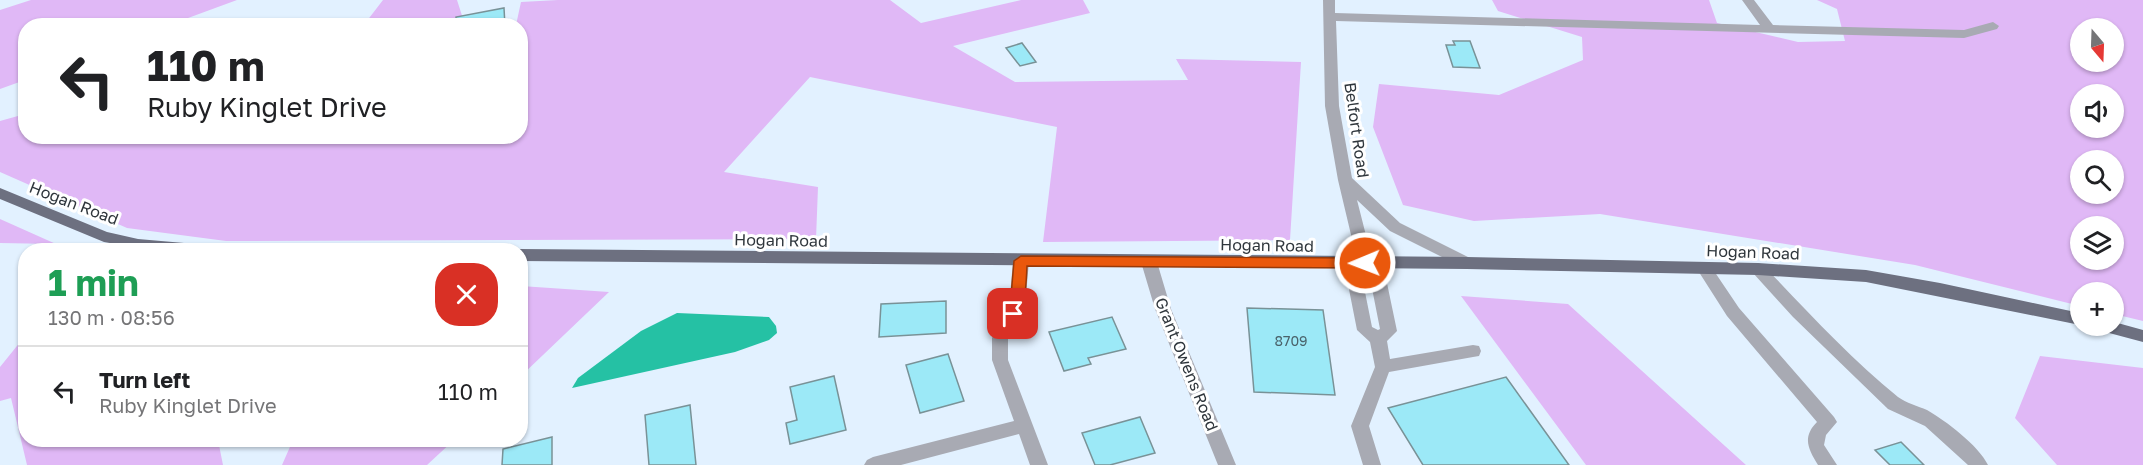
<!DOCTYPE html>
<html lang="en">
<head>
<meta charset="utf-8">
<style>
  body { margin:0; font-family:"Golos Text",sans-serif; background:#f2f2f2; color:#202124; height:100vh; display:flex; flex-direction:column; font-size:22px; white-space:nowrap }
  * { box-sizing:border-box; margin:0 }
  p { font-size:20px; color:#757577 }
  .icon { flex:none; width:33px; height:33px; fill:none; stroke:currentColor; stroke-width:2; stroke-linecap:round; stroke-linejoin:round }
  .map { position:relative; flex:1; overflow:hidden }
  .sheet { position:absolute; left:18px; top:243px; width:510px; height:204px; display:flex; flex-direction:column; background:#fff; border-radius:24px; box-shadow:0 2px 4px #0004 }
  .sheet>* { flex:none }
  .top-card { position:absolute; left:18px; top:18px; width:510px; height:126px; border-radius:24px; box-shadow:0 2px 4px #0004; background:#fff; color:#202124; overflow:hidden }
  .needle { width:39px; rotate:161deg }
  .buttons { position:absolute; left:2070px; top:18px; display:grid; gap:12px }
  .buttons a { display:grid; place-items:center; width:54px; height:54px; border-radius:50%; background:#fff; box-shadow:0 2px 4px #0004; font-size:30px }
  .pin { position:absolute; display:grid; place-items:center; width:51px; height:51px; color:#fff; margin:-26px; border-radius:12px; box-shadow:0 3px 9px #0006 }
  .me { position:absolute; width:66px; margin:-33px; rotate:269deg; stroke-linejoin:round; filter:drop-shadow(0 0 4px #0008) }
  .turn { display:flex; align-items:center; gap:21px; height:126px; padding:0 30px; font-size:27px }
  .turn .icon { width:78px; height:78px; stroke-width:2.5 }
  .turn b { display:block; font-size:42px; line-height:51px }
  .round { display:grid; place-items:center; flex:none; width:63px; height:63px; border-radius:24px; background:#f2f2f2 }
  .headline { display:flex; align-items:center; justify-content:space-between; height:102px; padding:0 30px }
  h1 { font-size:36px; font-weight:700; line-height:45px; color:#1e9e55 }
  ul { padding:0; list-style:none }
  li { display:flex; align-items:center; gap:18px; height:90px; padding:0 30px; border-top:2px solid #e0e0e0 }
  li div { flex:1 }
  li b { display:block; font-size:22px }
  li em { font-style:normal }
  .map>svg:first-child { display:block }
</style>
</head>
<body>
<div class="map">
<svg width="2143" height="465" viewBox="0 0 2143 465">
  <rect width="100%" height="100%" fill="#e2f1ff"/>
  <path fill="#e0b8f6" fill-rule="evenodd" d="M31 0H237L169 25 26 26 25 80 0 89V10Z
    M383 0H457L465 25 363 26Z
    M558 0H890L921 23 1021 0H1083L1090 13 953 46 1015 82 1188 80 1176 59 1301 62 1290 240 1043 242 1057 127 810 77 724 172 818 187 816 239 226 241 127 228 0 172V121L25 114 26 136H520V26L516 25 521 2Z
    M1492 0H1709L1717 23 1798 42 1845 41 1837 9 1817 0H2143V321L2114 314V292H2080V306L1915 265 1600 214 1474 221 1403 205 1373 127 1379 84 1499 95 1583 60 1582 37 1498 11ZM2080 28H2114V62H2080ZM2080 94H2114V128H2080ZM2080 160H2114V194H2080ZM2080 226H2114V260H2080Z
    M0 219 56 244 0 243Z
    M521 286 609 292 521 376 520 286Z
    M1461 296 1568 304 1746 465H1586Z
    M25 336 26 440H218L223 465H27L11 398 0 401V367Z
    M2040 356 2143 368V465H2057L2015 418Z
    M293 440H454L427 465H282Z"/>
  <path fill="#25c1a4" d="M677 313 769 317 776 326 777 333 769 340 735 352 572 388 578 378 641 331Z"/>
  <path fill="#9ce9f7" stroke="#799297" stroke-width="1.5" d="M504 8 505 26H457L456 17Z
    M1453 41H1470L1480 68 1453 67 1446 45H1455Z
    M1022 43 1036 62 1020 66 1006 48Z
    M946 301V333L879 337 881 304Z
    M1247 308 1323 310 1335 395 1254 392Z
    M1112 317 1126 349 1088 358 1091 364 1064 371 1049 332Z
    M948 354 964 401 920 413 906 365Z
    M834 376 846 430 790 444 786 423 797 420 790 387Z
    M1506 377 1569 465H1423L1388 408Z
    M690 405 696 465H649L645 415Z
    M1140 417 1155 453 1110 465H1095L1082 433Z
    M552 437V465H502L503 449Z
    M1901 442 1924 465H1890L1875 450Z"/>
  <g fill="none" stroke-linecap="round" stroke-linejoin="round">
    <path fill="#a8aab3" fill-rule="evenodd" d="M1323 0H1335V13L1760 25 1742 0H1754L1773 25 1964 30 1993 22 1999 26 1997 29 1964 38 1336 21 1339 106 1352 178 1400 223 1472 259 1475 263 1472 267H1462L1390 231 1357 200 1372 259 1380 260 1383 264 1397 331 1387 341 1390 359 1473 345 1479 346 1481 351 1479 356 1473 357 1389 372 1369 426 1381 465H1363L1351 426 1375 367 1370 342 1357 330 1344 264 1347 260H1357L1338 180 1325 106ZM1360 267 1368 268 1380 329 1378 330 1372 327Z
      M1021 255 1026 257 1029 261 1026 296 1021 314 1008 338V360L1048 465H1030L1019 434 901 465H864L867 460 873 457 1014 421 992 360V338L1005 314 1010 296 1013 261 1016 257Z
      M1149 256 1154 258 1157 262 1171 309 1236 465H1218L1155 309 1141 262 1144 258Z
      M1705 263 1710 265 1739 308 1834 417 1837 422 1826 435 1824 445 1837 465H1818C1808 449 1802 437 1817 422L1727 316 1697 269 1700 265Z
      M1758 263 1763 265C1806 310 1850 358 1898 397 1906 403 1918 406 1927 410 1946 421 1978 445 1988 465H1968L1925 426 1888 409 1793 317 1753 273 1750 269 1753 265Z"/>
    <path fill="#6d7080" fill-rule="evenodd" d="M0 188 107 232 138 239 207 245 212 246 215 250H150L104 242 0 199Z
      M520 249 1467 257 1758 263 1866 270 1940 283 2080 313V325L1866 282 1758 275 1467 269 520 261V250H517Z
      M2114 322 2143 330V342L2098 330 2096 326H2114Z"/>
  </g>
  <path fill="#ea580c" stroke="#983908" stroke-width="1.5" d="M1021 256 1365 258 1372 263 1365 268 1027 266C1026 284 1026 302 1018 318H1007L1005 314 1011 296 1014 261Z"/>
  <g text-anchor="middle" stroke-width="6" stroke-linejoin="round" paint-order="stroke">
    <g font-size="14" fill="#4a636b">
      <text x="1291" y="346">8709</text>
    </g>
    <g font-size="16" fill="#2f363c" stroke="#fff">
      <text transform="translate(1357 130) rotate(82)" y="6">Belfort Road</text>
      <text transform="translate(74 203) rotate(21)" y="6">Hogan Road</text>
      <text transform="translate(781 240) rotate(1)" y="6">Hogan Road</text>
      <text transform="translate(1267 245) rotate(1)" y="6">Hogan Road</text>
      <text transform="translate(1753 252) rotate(2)" y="6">Hogan Road</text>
      <text transform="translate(1187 364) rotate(68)" y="6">Grant Owens Road</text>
    </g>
  </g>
</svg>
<div class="buttons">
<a><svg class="needle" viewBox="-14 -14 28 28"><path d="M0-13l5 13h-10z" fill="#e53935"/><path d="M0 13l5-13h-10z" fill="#757577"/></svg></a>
<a><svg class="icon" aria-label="sound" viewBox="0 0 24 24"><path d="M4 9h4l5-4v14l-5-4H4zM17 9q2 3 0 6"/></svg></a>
<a><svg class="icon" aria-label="search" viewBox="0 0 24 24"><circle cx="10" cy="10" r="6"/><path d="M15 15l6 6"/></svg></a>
<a><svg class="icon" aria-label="layers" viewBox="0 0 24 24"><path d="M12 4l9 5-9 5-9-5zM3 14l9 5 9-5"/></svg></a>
<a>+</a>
</div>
<div class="pin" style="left:1013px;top:314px;background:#d93025"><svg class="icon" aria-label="arrive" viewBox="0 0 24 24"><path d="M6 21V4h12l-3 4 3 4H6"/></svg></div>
<svg class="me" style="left:1365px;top:263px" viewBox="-20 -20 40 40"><circle r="17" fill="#ea580c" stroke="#fff" stroke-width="3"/><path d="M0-11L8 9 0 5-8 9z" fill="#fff"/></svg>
<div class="top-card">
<div class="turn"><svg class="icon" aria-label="left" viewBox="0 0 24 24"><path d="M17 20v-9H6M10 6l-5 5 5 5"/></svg><div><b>110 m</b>Ruby Kinglet Drive</div></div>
</div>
<section class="sheet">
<div class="headline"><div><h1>1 min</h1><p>130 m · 08:56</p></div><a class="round" style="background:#d93025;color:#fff"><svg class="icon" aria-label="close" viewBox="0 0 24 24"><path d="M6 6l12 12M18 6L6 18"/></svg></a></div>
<ul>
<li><svg class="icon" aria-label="left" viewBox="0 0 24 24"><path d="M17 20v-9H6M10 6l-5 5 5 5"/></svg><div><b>Turn left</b><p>Ruby Kinglet Drive</p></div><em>110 m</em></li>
</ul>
</section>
</div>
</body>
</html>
